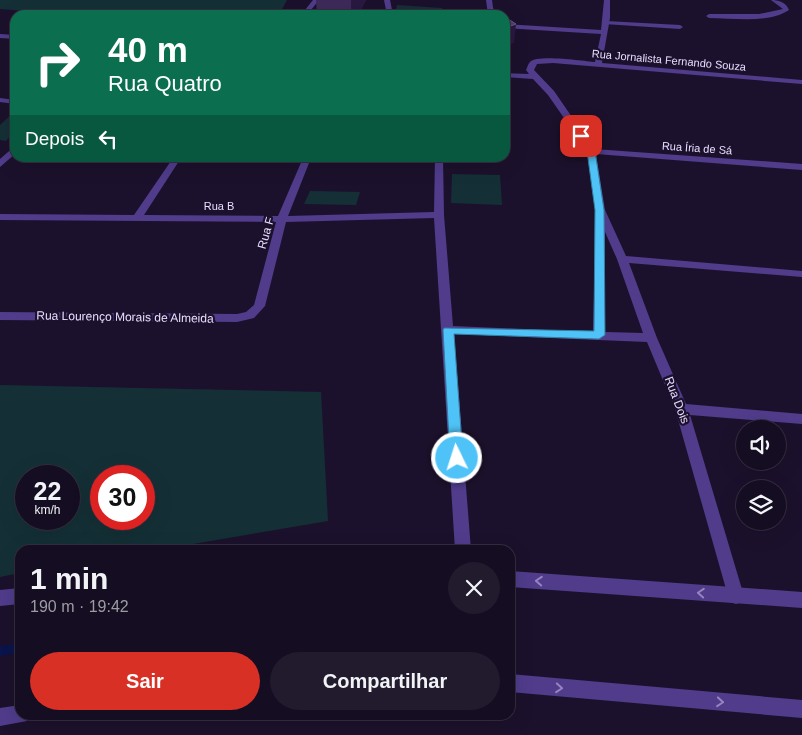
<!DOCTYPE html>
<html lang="pt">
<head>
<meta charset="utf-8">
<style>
  body { margin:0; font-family:Helvetica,sans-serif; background:#221b2e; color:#f1f3f6; height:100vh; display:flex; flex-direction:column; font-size:19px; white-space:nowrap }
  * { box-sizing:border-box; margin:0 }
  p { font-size:16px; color:#9d9ca5 }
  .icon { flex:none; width:28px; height:28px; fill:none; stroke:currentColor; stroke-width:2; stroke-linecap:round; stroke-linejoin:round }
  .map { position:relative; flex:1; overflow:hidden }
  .drawer { position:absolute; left:15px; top:545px; width:500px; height:175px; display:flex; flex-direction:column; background:#150d21; border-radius:15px; box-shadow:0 5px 20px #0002,0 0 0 1px #342d3f }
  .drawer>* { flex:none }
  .guide { position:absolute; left:10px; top:10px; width:500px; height:152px; border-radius:15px; box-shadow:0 5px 20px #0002,0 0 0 1px #342d3f; background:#0b6e4f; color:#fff; overflow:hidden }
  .controls { position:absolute; left:736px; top:420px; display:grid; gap:10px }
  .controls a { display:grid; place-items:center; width:50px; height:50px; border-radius:50%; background:#150d21; box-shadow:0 5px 20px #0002,0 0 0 1px #342d3f; font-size:25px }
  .speed { position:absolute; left:15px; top:465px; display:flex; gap:10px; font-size:25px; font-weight:700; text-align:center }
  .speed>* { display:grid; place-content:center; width:65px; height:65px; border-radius:50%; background:#150d21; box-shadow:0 5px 20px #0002,0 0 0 1px #342d3f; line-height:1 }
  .speed small { font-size:12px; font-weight:400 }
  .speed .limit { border:8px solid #d22; background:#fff; color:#111 }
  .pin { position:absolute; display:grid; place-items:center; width:42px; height:42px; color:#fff; margin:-21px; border-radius:10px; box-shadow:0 2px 8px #0006 }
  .me { position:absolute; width:55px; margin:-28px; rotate:356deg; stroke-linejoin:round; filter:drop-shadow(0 0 4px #0008) }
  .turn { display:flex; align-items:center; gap:18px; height:105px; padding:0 15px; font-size:22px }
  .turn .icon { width:65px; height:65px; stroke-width:2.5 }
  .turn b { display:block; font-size:35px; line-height:42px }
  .then { display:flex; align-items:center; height:48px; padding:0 15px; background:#0003; gap:10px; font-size:19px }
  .round { display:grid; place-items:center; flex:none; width:52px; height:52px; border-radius:26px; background:#221b2e }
  .head { display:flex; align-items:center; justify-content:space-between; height:85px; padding:0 15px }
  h1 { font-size:30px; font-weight:600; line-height:38px }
  .action { display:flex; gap:10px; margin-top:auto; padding:10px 15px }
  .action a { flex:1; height:58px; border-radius:30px; background:#d93025; color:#fff; font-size:20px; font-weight:600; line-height:58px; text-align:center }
  .action a+a { background:#221b2e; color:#f1f3f6 }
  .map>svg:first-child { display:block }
</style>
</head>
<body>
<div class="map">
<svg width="802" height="735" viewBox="0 0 802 735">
  <rect width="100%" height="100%" fill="#1c112c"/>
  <path fill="#143036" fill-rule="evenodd" d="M0 0H287L279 15H77L0 9Z
    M397 5 442 8 445 15H395Z
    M15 111V131L6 141 0 140V125Z
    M452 174 500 175 502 205 451 203Z
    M310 191 360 192 356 205 304 204Z
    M0 385 321 392 328 521 158 550H20V573L0 577ZM69 476V519H26V476ZM144 476V519H101V476Z"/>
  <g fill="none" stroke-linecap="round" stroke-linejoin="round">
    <path fill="#0b144b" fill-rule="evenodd" d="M20 643V653L0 656V646Z"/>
    <path fill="#503c8b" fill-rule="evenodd" d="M313 0H319L307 15H301Z
      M606 21 680 25 683 27 680 29 604 24V22Z"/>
    <path fill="#503c8b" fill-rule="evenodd" d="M384 0H390L393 15H387Z
      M486 0H492L494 15H488Z
      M604 0H610V18L602 63 802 80V84L553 63 537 64 534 70 554 91 594 149 802 164V170L596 154 605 210 626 256 802 271V277L629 263 657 338 686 404 802 414V424L690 415 744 596 742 602 736 604 730 602 728 596 675 409 647 342 454 334 471 550H455L434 218 286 222 265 306 254 318 237 322 0 320V312L237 314 246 312 254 305 276 222 0 220V214L134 215 173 158H181L144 215 278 216 303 158H311L288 216 434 212 435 158H443L444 215 453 326 593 332 596 213 587 151 548 95 533 79 505 77V73L529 74 526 70C527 68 528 64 530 62 537 54 583 61 595 62L601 34 505 28V24L601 30ZM605 232 617 259 643 333 605 332Z
      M771 0C778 0 786 2 789 10 768 24 733 18 709 18L706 16 709 14H759L783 9Z
      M0 34 15 35V39L0 38Z
      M0 98 15 100V104L0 102Z
      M15 146V154L0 167V159Z"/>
    <path fill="#503c8b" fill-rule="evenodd" d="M510 571 802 592V608L510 587Z
      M20 588V604L0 606V590Z
      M510 674 802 700V718L510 692Z
      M20 705V715H29L27 721 0 726V708Z"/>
  </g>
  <path fill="#3e2a59" d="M316 0H366L358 15H317Z"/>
  <path fill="#291840" d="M351 0H366L358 15H351Z
    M516 24 514 43 505 46V28Z"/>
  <path fill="#503d6b" stroke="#685682" d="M493 9 501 15H471Z
    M505 17 516 24 505 28Z"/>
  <defs><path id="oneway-chevron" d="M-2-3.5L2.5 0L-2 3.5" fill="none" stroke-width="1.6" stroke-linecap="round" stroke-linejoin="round" transform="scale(1.25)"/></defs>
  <g stroke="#9484bf">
    <use href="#oneway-chevron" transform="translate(539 581) rotate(-176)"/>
    <use href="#oneway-chevron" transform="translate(701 593) rotate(-176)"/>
    <use href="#oneway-chevron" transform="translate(559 688) rotate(5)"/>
    <use href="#oneway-chevron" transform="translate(720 702) rotate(5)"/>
  </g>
  <path fill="#4fc3f7" stroke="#337fa1" d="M579 134H584L595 151 604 210 605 335 599 339 454 334 463 458 461 462 457 464 452 462 450 458 443 330 444 328 594 331 595 210 587 151 578 136Z"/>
  <g text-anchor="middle" stroke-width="4.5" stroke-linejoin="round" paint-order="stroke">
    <g font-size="11" fill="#e8dcff" stroke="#1c112c">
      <text transform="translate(669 60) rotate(5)" y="4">Rua Jornalista Fernando Souza</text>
      <text transform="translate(697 148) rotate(4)" y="4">Rua Íria de Sá</text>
      <text x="219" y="210">Rua B</text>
    </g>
    <g font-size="12" fill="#e8dcff" stroke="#1c112c">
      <text transform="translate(266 233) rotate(-74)" y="4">Rua F</text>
      <text transform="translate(125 317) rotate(1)" y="4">Rua Lourenço Morais de Almeida</text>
      <text transform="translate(677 400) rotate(69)" y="4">Rua Dois</text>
    </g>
  </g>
</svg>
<div class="controls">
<a><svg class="icon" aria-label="sound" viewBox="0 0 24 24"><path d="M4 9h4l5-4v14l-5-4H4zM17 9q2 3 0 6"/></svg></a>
<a><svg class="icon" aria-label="layers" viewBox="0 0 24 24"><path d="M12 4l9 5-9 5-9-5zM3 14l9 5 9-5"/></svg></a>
</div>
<div class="speed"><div>22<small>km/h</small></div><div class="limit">30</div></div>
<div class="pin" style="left:581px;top:136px;background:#d93025"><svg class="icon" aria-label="arrive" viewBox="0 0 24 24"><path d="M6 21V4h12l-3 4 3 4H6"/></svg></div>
<svg class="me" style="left:457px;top:458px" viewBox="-20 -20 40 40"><circle r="17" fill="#4fc3f7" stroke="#fff" stroke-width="3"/><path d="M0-11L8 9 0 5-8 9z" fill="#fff"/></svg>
<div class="guide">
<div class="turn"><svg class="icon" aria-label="right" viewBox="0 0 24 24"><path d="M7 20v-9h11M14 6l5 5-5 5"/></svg><div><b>40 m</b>Rua Quatro</div></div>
<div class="then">Depois<svg class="icon" aria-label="left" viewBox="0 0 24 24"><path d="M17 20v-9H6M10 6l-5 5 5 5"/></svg></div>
</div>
<section class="drawer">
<div class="head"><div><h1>1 min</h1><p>190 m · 19:42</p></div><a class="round"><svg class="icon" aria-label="close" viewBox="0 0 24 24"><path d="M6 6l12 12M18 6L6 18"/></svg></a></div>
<div class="action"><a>Sair</a><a>Compartilhar</a></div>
</section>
</div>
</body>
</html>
